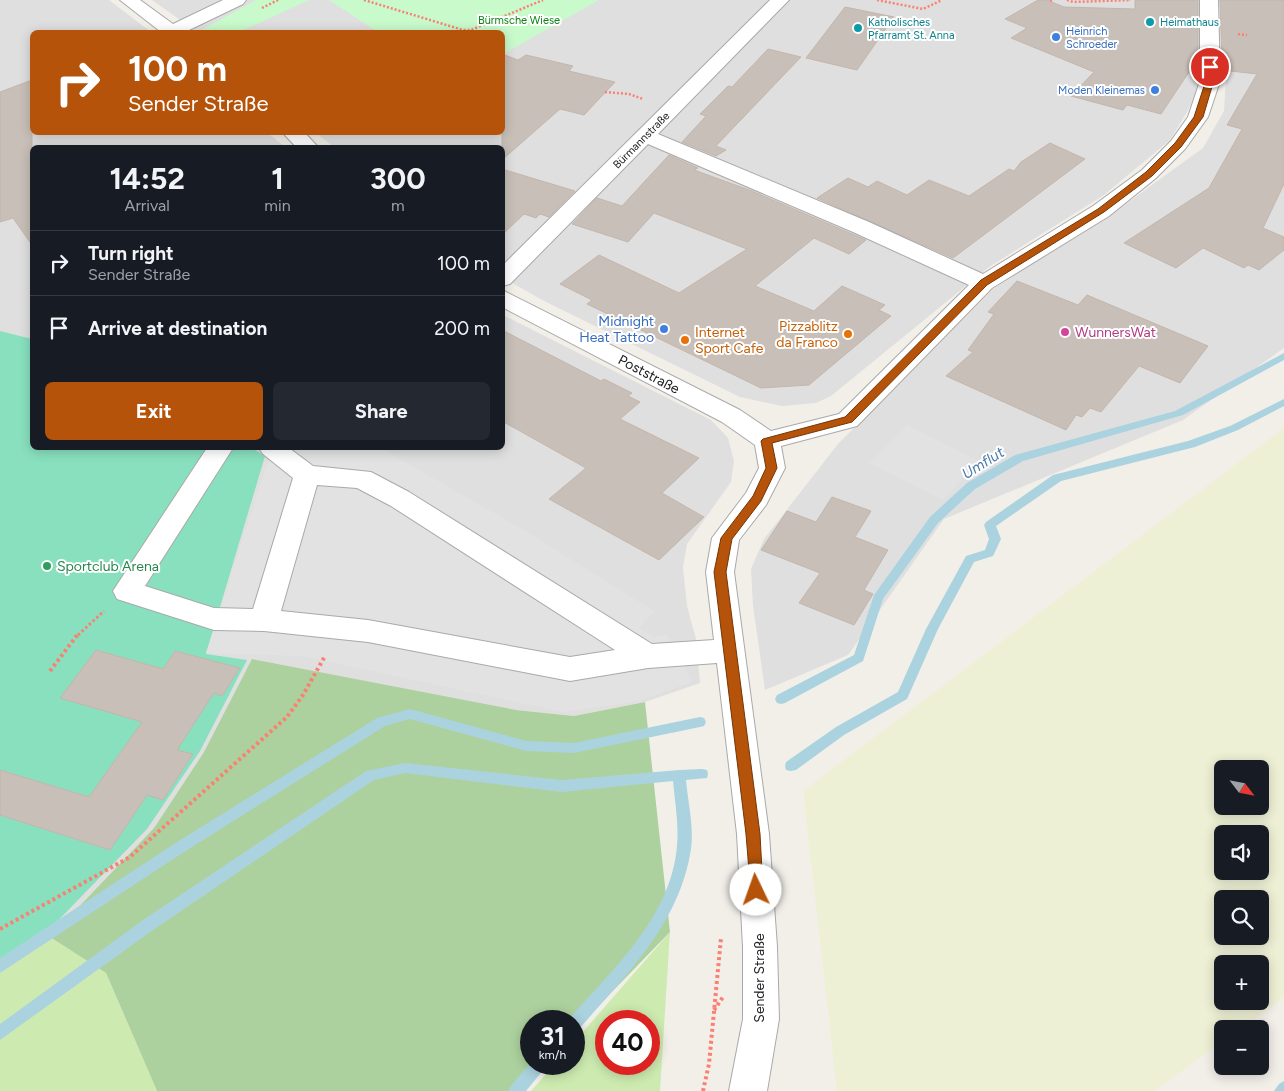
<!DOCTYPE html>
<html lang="en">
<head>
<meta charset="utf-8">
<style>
  body { margin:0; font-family:Figtree,sans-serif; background:#242831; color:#f1f3f6; height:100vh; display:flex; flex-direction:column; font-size:19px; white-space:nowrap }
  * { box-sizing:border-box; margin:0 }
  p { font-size:16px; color:#9ea1a6 }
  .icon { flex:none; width:28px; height:28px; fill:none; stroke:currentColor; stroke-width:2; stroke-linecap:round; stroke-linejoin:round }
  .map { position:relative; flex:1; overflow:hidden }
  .details { position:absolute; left:30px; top:145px; width:475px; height:305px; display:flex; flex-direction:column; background:#171b24; border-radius:8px; box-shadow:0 2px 12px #0003 }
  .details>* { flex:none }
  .top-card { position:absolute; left:30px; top:30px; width:475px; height:105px; border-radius:8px; box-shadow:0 2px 12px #0003; background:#b45309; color:#fff; overflow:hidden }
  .needle { width:32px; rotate:122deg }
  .controls { position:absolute; left:1214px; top:760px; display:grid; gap:10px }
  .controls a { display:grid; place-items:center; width:55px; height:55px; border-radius:8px; background:#171b24; box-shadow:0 2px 12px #0003; font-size:25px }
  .speed { position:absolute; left:520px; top:1010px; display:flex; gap:10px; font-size:25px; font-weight:700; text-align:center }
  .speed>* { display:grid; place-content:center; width:65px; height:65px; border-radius:50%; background:#171b24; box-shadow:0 2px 12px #0003; line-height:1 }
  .speed small { font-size:12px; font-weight:400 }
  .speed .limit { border:8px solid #d22; background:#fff; color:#111 }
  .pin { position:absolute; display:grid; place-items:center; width:42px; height:42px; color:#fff; margin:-21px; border:2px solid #fff; border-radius:50%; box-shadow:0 1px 5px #0007 }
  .me { position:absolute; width:55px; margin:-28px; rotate:357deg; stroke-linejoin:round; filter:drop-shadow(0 0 4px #0008) }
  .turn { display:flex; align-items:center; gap:18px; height:105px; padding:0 15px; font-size:22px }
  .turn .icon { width:65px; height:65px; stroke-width:2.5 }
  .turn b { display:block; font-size:35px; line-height:42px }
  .eta { display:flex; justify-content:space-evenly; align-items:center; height:85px; text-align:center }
  .eta b { font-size:30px; font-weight:700; line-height:35px }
  .cta { display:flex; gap:10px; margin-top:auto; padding:10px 15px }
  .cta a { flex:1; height:58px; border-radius:8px; background:#b45309; color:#fff; font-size:20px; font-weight:700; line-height:58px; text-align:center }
  .cta a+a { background:#242831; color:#f1f3f6 }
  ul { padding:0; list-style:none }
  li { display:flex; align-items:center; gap:15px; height:65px; padding:0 15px; border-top:1px solid #363941 }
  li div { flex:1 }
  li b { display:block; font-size:19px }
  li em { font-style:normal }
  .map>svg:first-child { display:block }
</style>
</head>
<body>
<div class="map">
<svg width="1284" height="1091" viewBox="0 0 1284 1091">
  <rect width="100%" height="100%" fill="#f2efe9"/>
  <path fill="#e0dfdf" d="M0 0H109L151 32H32V132L268 133 285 147 32 148V448H502L503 315 711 420 728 438 734 461 731 482 687 544 683 567 687 606 696 639 700 683 645 702 574 716 516 710 204 752 154 828 50 937 0 969Z
    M152 0H1199L1201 84 1187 112 1170 140 1104 195 989 267 831 396 816 403 782 406 740 397 546 302 503 278 502 148 334 147 316 133 502 132V32H197Z
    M1219 0H1284V348L1183 420 944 519 848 655 765 690 753 606 751 569 764 539 838 444 993 289 1116 211 1203 148 1224 111 1226 78Z"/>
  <path fill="#eef0d5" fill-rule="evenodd" d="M1284 428V997L1241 1029H1222V1042L1155 1091H837L803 791ZM1222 769H1260V806H1222ZM1222 834H1260V871H1222ZM1222 899H1260V936H1222ZM1222 964H1260V1001H1222Z"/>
  <path fill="#cdebb0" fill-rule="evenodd" d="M670 932 660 1091H531L555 1064H574V1042ZM606 1021H649V1064H606Z
    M50 937 106 973 157 1091H0V969Z"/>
  <path fill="#add19e" d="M252 659 516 710 574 716 645 702 670 932 574 1031V1021H531V1064H542L516 1091H157L106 973 50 937 154 828 204 752Z"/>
  <path fill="#c8facc" d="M256 0H309L239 32 200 31Z
    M329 0H599L503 54 502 32H378Z"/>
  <path fill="#88e0be" d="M0 331 32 339V448H252L265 456 206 654 247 660 200 751 147 829 42 937 0 964Z"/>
  <path fill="#e2e2e2" d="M907 425 979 461 943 500 869 463Z
    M287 448H381L522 529 654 611 639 628 654 637 667 634 692 682 640 701 563 712 302 656 206 653 267 464Z"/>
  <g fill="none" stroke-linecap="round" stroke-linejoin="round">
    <path fill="#aad3df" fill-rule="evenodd" d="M1284 353V360L1183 415 1023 461 975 489 938 523 883 599 863 661 785 703 781 704 777 703 775 699 777 695 854 655 874 595 930 517 967 483 1015 455 1175 411Z
      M1284 399V406L1238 430 1195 447 1061 481 996 526 1001 539 993 556 974 562 938 629 907 699 844 735 796 770 791 771 786 770 785 766 786 762 836 727 898 692 926 629 966 556 985 550 989 539 984 525 986 522 1053 475 1188 441 1230 426Z
      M410 709 526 741 574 743 700 717 704 718 706 722 704 726 700 727 574 753 526 751 410 719 385 726 184 852 0 973V958L174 844 377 718Z
      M405 763 562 780 679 770 702 769 707 770 708 774 707 778 686 780C688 803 694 826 691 849 680 923 626 975 579 1029L574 1031V1021H568L569 1019C613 969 671 917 677 846 679 825 675 803 673 781L562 792 405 773 374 780 153 930 0 1040V1024L143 920 366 771Z
      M531 1062V1064H547L544 1069 526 1091H508L511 1086Z
      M1284 1081V1091H1274L1279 1084Z"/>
  </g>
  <path fill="#c7bfb8" stroke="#c4b6ab" d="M1038 0H1047L1064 7 1135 9V0H1198V67L1193 66 1161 114 1127 105 1123 110 1071 96 1094 72 1011 38 1027 28 1005 19Z
    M1220 0H1284V184L1263 228 1284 237V250L1259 270 1248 265 1244 268 1203 248 1176 268 1124 243 1209 188 1242 129 1227 125 1257 74 1222 70Z
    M845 7 894 17 857 70 806 58Z
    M768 49 801 57 716 146 726 150 716 156 682 142 706 116 700 114 728 86 732 87Z
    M502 54 518 60 526 55 573 66 569 71 615 82 584 115 560 109 502 160Z
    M32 80V245L13 218 0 222V92Z
    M1050 143 1085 159 953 258 817 198 848 178 868 187 877 181 907 195 929 180 969 196 1009 169 1014 171 1021 162Z
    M669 155 698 168 694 170 752 191 866 240 849 254 814 238 755 286 814 311 842 286 885 305 879 310 891 316 809 385 761 388 587 304 592 300 560 284 599 255 679 293 747 249 654 213 628 242 572 224 597 198 622 206Z
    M502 169 575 191 549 217 540 214 536 218 524 214 502 235Z
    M1017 281 1078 305 1087 295 1208 346 1180 383 1139 366 1101 412 1090 408 1082 417 1076 415 1066 430 946 376 973 352 968 350 994 314 988 312Z
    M502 330 601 381 604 379 632 393 628 396 640 402 620 419 699 458 662 493 704 517 659 560 549 499 586 468 502 421Z
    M832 497 871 511 855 537 888 550 864 590 873 594 854 625 799 603 820 573 761 550 787 511 816 522Z
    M96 650 163 669 175 651 240 668 222 696 214 693 177 750 193 754 163 800 147 795 110 850 0 815V770L89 797 142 722 60 698Z"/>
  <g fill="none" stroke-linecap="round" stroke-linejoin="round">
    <defs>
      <path id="minor" d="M120 0H140L173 24 223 0H246L243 4 185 32H161Z
        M770 0H789L658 134 869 222 983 274 1093 206 1142 170 1171 141 1188 117 1200 81V0H1218L1220 81 1208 117 1185 149 1156 178 1109 216 992 288 857 426 781 446 785 468 766 505 739 540 734 572 769 834 777 947 779 1019 767 1091H729L743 1019V947L737 834 717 663 648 668 570 681 368 642 264 631 214 630 117 599 113 591 207 448H233L145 586 214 608 253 609 293 478 263 454 259 448H289L313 466 371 472 409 492 652 644 714 640 706 572 712 538 746 493 759 468 755 445 722 422 502 307V290L740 410 771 431 839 414 969 285 853 232 648 144 510 284 502 286V266ZM317 485 357 488 391 506 615 650 570 657 368 620 281 611Z
        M282 132H304L319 148H297Z"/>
    </defs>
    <use href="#minor" stroke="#a9a9a9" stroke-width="2"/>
    <path stroke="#fa8072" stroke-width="2.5" stroke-dasharray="2 2" stroke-linecap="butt" d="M364 0 463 30H471L543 0
      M877 0 923 9 942 0
      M1067 0 1073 2 1131 0
      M1050 1 1052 0
      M262 8 278 0
      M1238 34 1247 35
      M605 92 629 94 643 99"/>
    <path stroke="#fa8072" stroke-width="3" stroke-dasharray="2.5 2.5" stroke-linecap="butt" d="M78 635 104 611"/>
    <path stroke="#fa8072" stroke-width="4" stroke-dasharray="3 3" stroke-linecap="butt" d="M50 671 78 634
      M0 929 130 857 287 717 303 695 325 656
      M714 1010 723 997
      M703 1091 709 1064 721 938"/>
    <use href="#minor" fill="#fff" fill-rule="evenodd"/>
  </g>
  <path fill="#b45309" stroke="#753606" d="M1210 65 1214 67V80L1203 117 1181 147 1152 176 1104 212 987 285 852 422 772 443 777 468 761 501 732 539 726 572 760 834 763 890 761 895 756 896 751 895 746 834 714 572 721 538 753 496 766 468 761 441 763 439 845 417 981 280 1098 209 1146 172 1175 143 1194 117 1206 80V67Z"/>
  <g fill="#0f9aa8" stroke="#fff" stroke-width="2">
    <circle cx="1150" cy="22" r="5"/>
    <circle cx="858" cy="28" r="5"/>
  </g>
  <g fill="#3f7fe0" stroke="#fff" stroke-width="2">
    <circle cx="1056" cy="37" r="5"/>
    <circle cx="1155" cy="90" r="5"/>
    <circle cx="664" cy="329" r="5"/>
  </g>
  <circle fill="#d1479c" stroke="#fff" stroke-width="2" cx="1065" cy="332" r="5"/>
  <g fill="#e8710a" stroke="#fff" stroke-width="2">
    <circle cx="848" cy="334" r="5"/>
    <circle cx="685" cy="340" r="5"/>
  </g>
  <circle fill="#2e9e5b" stroke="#fff" stroke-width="2" cx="47" cy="566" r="5"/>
  <g text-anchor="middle" stroke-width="4" stroke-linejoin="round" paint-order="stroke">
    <g font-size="11" fill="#0c8416" stroke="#fff">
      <text x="519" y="24">Bürmsche Wiese</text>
    </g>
    <g font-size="11" fill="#0d838f" stroke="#fff" text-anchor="start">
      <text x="868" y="26">Katholisches<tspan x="868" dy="13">Pfarramt St. Anna</tspan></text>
      <text x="1160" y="26">Heimathaus</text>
    </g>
    <g font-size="11" fill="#366cbe" stroke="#fff" text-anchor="start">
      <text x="1066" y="35">Heinrich<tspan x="1066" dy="13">Schroeder</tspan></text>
      <text x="1145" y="94" text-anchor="end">Moden Kleinemas</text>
    </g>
    <g font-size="11" fill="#222" stroke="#fff">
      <text transform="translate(641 140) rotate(-45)" y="4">Bürmannstraße</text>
    </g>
    <g font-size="14" fill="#366cbe" stroke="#fff" text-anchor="end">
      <text x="654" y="326">Midnight<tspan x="654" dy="16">Heat Tattoo</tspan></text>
    </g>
    <g font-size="14" fill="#c56008" stroke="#fff" text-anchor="end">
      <text x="838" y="331">Pizzablitz<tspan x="838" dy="16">da Franco</tspan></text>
      <text x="695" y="337" text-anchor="start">Internet<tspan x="695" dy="16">Sport Cafe</tspan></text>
    </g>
    <g font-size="14" fill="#b23c85" stroke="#fff" text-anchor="start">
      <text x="1075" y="337">WunnersWat</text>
    </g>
    <g font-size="14" fill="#222" stroke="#fff">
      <text transform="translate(649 374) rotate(28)" y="5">Poststraße</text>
      <text transform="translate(759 978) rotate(-90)" y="5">Sender Straße</text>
    </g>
    <g font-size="14" fill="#27864d" stroke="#fff" text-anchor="start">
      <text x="57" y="571">Sportclub Arena</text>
    </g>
    <g font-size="15" font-style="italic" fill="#4a7aab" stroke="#fff">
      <text transform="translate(983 463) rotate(-32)" y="5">Umflut</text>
    </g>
  </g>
</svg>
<div class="controls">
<a><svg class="needle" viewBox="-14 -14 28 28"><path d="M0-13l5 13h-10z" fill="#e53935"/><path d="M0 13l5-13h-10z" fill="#9ea1a6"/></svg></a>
<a><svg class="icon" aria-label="sound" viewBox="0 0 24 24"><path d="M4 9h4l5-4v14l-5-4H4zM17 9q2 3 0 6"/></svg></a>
<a><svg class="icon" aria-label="search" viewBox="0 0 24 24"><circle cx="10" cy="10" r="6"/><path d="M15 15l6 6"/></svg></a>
<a>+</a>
<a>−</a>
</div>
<div class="speed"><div>31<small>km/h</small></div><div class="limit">40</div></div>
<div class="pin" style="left:1210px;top:67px;background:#d93025"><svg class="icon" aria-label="arrive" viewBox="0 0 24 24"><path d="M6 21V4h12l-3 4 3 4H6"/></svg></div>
<svg class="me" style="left:756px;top:890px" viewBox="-20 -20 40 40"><circle r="19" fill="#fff"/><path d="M0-13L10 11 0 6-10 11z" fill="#b45309"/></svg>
<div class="top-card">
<div class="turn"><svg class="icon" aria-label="right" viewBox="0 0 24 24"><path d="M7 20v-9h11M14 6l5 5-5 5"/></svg><div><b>100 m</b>Sender Straße</div></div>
</div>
<section class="details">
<div class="eta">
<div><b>14:52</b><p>Arrival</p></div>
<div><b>1</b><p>min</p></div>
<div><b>300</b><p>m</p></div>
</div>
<ul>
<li><svg class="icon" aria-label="right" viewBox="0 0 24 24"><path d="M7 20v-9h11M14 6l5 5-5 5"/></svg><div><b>Turn right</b><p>Sender Straße</p></div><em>100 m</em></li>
<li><svg class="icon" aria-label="arrive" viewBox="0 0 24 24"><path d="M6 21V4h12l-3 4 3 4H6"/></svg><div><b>Arrive at destination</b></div><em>200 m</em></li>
</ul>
<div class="cta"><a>Exit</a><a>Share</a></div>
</section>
</div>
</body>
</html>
